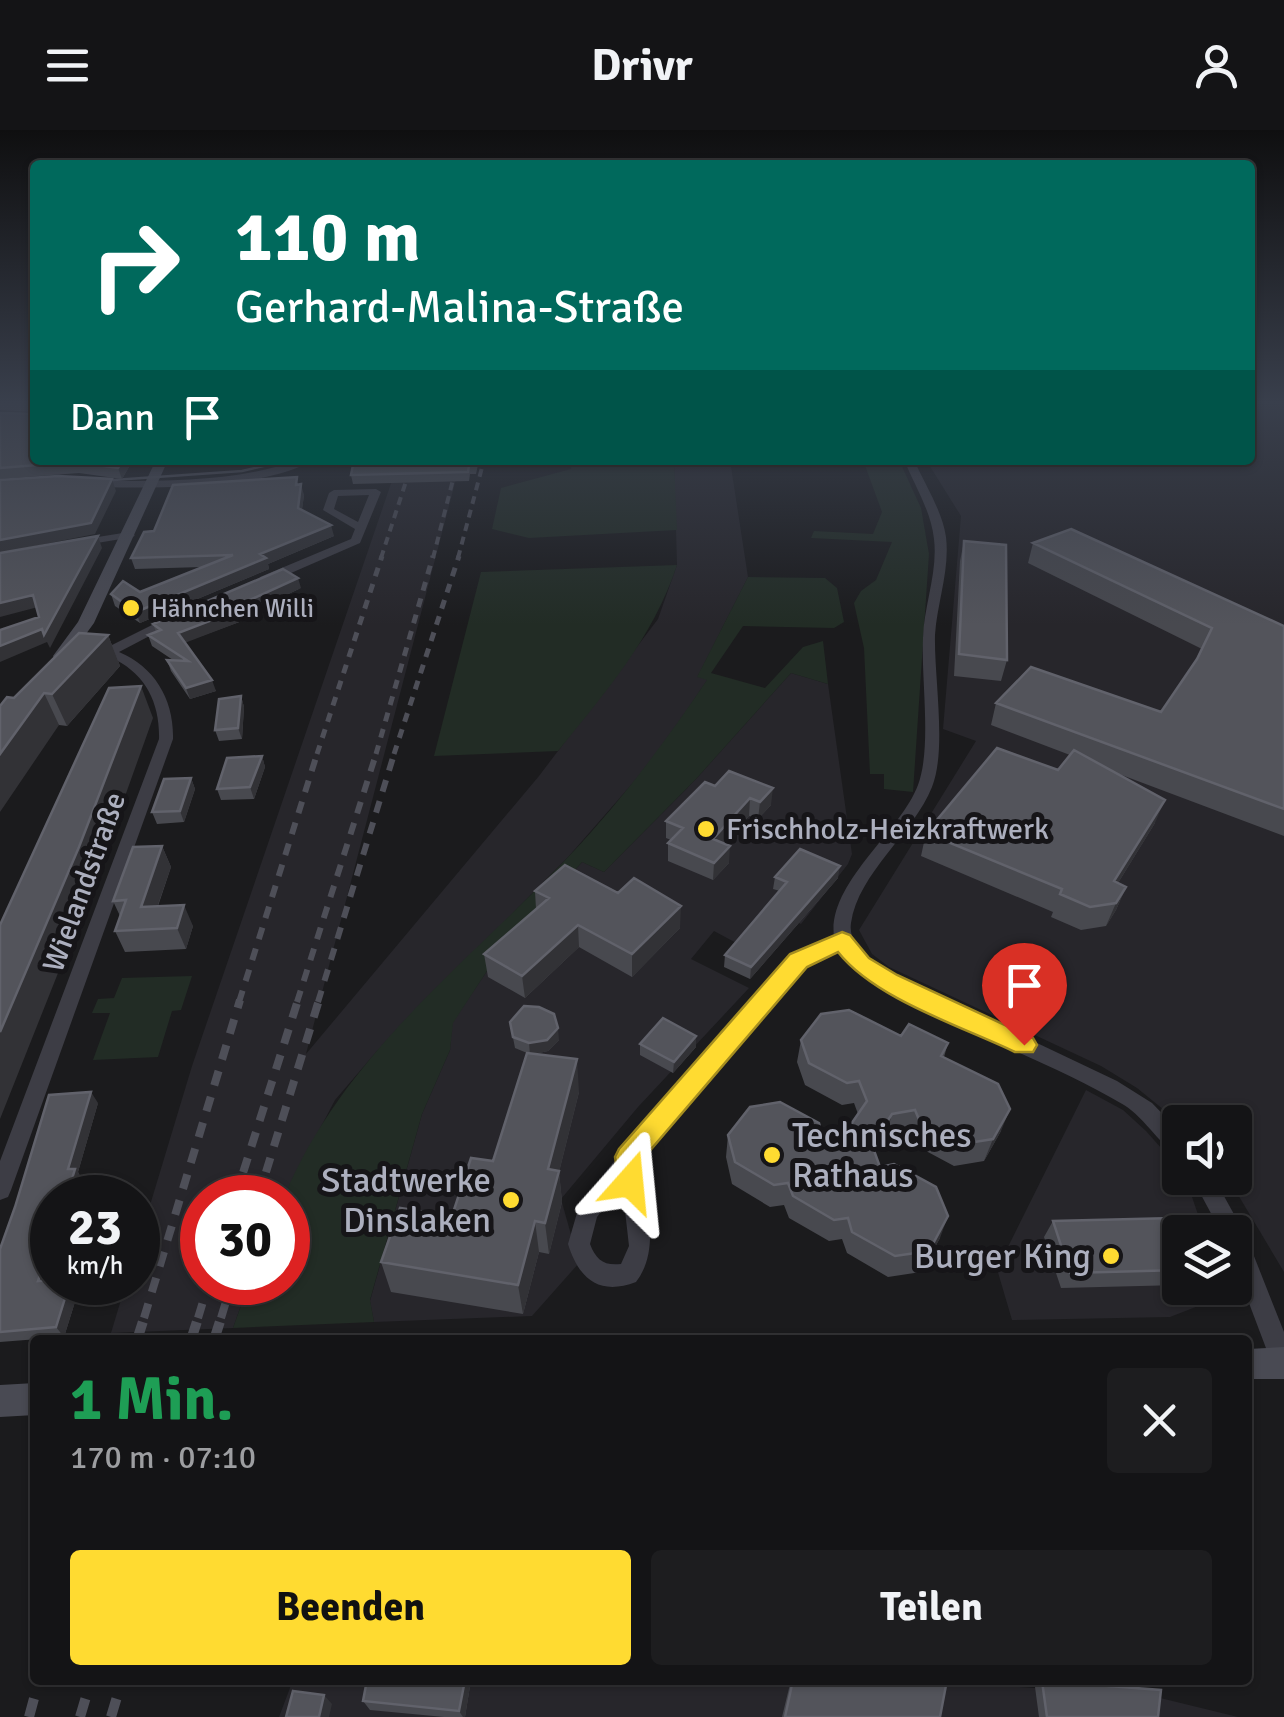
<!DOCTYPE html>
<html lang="de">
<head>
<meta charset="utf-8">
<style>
  body { margin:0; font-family:Signika,sans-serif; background:#1d1d1f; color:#f1f3f6; height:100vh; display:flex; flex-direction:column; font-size:38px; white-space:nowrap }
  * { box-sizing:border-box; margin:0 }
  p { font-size:32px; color:#9d9ea1 }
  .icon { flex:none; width:55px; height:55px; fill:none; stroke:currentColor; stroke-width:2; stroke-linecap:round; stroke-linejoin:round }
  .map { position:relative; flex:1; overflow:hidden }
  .sheet { position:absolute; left:30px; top:1205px; width:1222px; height:350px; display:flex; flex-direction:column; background:#141416; border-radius:10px; box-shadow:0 2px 8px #0004,0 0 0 2px #333335 }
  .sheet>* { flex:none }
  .banner { position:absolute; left:30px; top:30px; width:1225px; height:305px; border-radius:10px; box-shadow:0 2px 8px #0004,0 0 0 2px #333335; background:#00695c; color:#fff; overflow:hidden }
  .buttons { position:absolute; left:1162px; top:975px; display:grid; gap:20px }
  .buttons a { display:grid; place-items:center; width:90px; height:90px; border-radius:10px; background:#141416; box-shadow:0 2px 8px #0004,0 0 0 2px #333335; font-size:50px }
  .speed { position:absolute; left:30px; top:1045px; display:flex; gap:20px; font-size:50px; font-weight:700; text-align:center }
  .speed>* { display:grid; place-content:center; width:130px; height:130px; border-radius:50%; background:#141416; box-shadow:0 2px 8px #0004,0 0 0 2px #333335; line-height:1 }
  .speed small { font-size:25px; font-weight:400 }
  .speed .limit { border:15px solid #d22; background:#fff; color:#111 }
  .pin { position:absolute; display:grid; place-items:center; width:85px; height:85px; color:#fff; margin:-102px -42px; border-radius:50% 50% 50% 0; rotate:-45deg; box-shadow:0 0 10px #0007 }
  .pin .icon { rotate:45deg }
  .me { position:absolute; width:110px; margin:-55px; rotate:18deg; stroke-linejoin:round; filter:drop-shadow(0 0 8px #0008) }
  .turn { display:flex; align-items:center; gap:35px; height:210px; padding:0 40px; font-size:45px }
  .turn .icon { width:130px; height:130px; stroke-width:2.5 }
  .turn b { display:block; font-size:70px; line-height:85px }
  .then { display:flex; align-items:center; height:95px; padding:0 40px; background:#0003; gap:20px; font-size:38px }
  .round { display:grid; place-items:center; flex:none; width:105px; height:105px; border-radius:10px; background:#1d1d1f }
  .headline { display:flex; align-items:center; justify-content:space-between; height:170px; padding:0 40px }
  h1 { font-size:60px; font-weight:700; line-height:75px; color:#1e9e55 }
  .cta { display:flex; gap:20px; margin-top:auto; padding:20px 40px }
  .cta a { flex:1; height:115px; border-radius:10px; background:#ffdb31; color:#111; font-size:40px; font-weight:700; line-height:115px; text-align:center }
  .cta a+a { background:#1d1d1f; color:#f1f3f6 }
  header { display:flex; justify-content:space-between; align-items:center; height:130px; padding:0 40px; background:#141416; font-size:45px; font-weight:700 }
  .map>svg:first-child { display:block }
</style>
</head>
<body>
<header><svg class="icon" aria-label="menu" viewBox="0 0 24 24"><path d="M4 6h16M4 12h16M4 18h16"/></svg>Drivr<svg class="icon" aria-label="person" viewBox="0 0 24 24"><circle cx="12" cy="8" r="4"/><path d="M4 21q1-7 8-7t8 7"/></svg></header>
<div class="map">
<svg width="1284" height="1587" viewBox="0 0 1284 1587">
  <rect width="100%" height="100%" fill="#1b1b1d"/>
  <path fill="#27262b" d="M1250 273H1284V1142L1228 1048H1235V992L1180 993 1137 958 1101 936 889 837 872 824 859 800 976 611 943 599 961 386 926 330H1250Z
    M399 330H461L306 924 539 646 658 489 677 435 674 330H730L748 447 698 546 708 549 653 630 569 726 377 921 335 970 284 1067 202 1068V1152L249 1153 233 1198 111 1203 126 1153 138 1152V1115L192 936Z
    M791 543 828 554 852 724 848 734 801 794 768 779 740 815 714 801 691 829 749 858 638 977 561 1069 579 1133 532 1186 374 1192 370 1171 422 984 450 920 452 893 487 841 582 732 604 742 696 649Z
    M1086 960 1123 980 1146 1001 1170 1028 1192 1067 1204 1102H1180V1158H1222L1224 1166 1170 1187 1012 1190 997 1139Z
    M293 1550H917L1152 1566 1238 1587H279Z"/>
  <path fill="#222c25" d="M572 330H674L677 400 529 408 492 399 501 358 571 339Z
    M863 330H899L921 378 929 424 913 662 884 659V644H870L864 518 854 473 861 461 876 450 892 412 811 408 814 401 873 404 882 382Z
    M677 435C653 508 605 563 558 621L434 626 481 442Z
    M748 447 825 448 837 458 844 492 834 498 743 496 711 543 765 558 803 517 823 511 828 554 791 543 696 649 604 742 582 732 487 841 453 893 450 920 422 984 370 1170 374 1192 233 1198 249 1153 288 1152V1068L284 1067C343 925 468 833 571 724 622 670 665 612 707 550L697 547Z
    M192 846 181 880 172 881 158 927 93 930 110 883H92L98 869 114 868 122 848Z"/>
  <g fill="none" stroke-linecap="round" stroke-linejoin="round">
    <path fill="#3d3d45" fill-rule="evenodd" d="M298 330H313C264 360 149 358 91 357L86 354 91 351C159 351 234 353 298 330Z
      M904 330H914C925 355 942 380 946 407 950 440 937 473 935 505 934 548 947 619 932 657 914 703 858 743 851 793 847 819 879 835 898 847L1117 951 1152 973 1180 1002V1027C1166 1022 1144 987 1124 975 1068 942 1008 919 950 891 910 872 869 853 840 819L804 836 640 1030C645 1069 662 1118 636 1152 599 1166 579 1149 568 1114L579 1076 648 988 792 826 834 807C827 753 900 703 918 655 932 617 921 550 923 508 924 475 938 442 934 409 931 381 915 356 904 330ZM622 1054 629 1116 621 1134C604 1136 596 1130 590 1114L597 1087Z
      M334 360 376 359 381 362 360 413 268 453H260V447L351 409 355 399 323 380 329 363ZM369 365 358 392 334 379 338 366Z
      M129 402 135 405 133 407 79 416 73 413 79 410Z
      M176 483 182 487 180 490 119 522C155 537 174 570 173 609L11 1060 8 1067 0 1070V1031L159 609C160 575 147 546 116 530 106 526 95 525 86 520L93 516 106 518Z
      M1192 1048H1214L1246 1106 1284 1202V1245L1275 1242 1235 1136V1102H1221Z"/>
    <path fill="#494a53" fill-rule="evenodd" d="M156 330H168L94 493 67 530H55L53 526 78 492Z
      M1284 1217V1249H1248V1219Z
      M35 1253V1285L0 1287V1255Z"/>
    <path stroke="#4e4f58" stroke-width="2.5" d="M85 352 242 341 289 330"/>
    <path stroke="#4e4f58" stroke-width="4" stroke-dasharray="8 6" stroke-linecap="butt" d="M381 428 413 330
      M433 428 458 330
      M458 428 484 330"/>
    <path stroke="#4e4f58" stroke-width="5" stroke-dasharray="9 8" stroke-linecap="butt" d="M317 624 382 426
      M376 624 433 426
      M394 624 459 426"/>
    <path stroke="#4e4f58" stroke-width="6" stroke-dasharray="12 10" stroke-linecap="butt" d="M239 872 318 621
      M297 872 377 621
      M318 872 395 621"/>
    <path stroke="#4e4f58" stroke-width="8" stroke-dasharray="15 12" stroke-linecap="butt" d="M235 1068 298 870
      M258 1068 319 870
      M144 1188 240 870
      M198 1188 209 1152
      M221 1188 232 1152"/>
    <path stroke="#4e4f58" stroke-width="10" stroke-dasharray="19 15" stroke-linecap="butt" d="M137 1210 145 1185
      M191 1210 199 1185
      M214 1210 222 1185
      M29 1587 39 1550
      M80 1587 91 1550
      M111 1587 122 1550"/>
  </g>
  <path fill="#48494f" d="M0 273H35L133 330 122 349 79 343 0 349V283L34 284 33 282 0 280Z
    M479 330 476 344H470L469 351 353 354 351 345Z
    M299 355 304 365 302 379 334 406 268 434 269 439 140 493 115 476 111 464 140 462 202 437 135 439 131 428 154 401Z
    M964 411 1007 530 1001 551 954 546 960 431Z
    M1033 413 1284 496V706L1111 641 1155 693 1118 753 1126 757 1116 780 1106 796 1081 800 1051 787 1053 782 921 726 926 703 1058 640 1070 625 991 595 996 573 1161 582 1197 529 1202 519 1028 433Z
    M301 458 248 483 250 488 185 512 216 561 190 569 171 541 167 530H173L152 516 148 505 156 502 153 494Z
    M108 505 120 536 67 596 59 595 14 568Z
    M241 566 244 577 242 609 219 611 215 600Z
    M262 626 265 637 254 669 221 670 217 659Z
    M191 648 195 659 184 692 157 694 152 682Z
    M705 652 771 675 758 689 749 686 724 713 729 733 713 750 668 731V713L671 710 666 708V691Z
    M162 716 171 737 158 776 193 796 186 819 125 822 115 801 120 786 113 771Z
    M775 747 838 748 750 849 724 837 725 825 780 761 773 759Z
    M535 761 680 798 632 847 579 817 525 868 488 847 484 824 536 779Z
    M510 892 559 910 548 921 534 924 579 962 559 1042 562 1072 549 1124 539 1122 523 1184 391 1162 381 1132 452 1086 493 1031 527 923 515 918Z
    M696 906V917L673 943 640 925V914Z
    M901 906 948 913 944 927 1001 1001 984 1031 954 1036 913 1014 908 1002 886 1006 875 1022 880 1037 940 1108 921 1142 888 1147 847 1123 842 1109 829 1111 789 1088 784 1075 770 1077 732 1054 726 1027 728 1005 822 1004 847 1000 858 984 854 973 842 975 805 955 797 932 801 910Z
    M98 973 78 1042 82 1050 77 1068H52V1143L50 1150 79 1159 64 1207 0 1212V1119Z
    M1053 1091 1180 1103V1155L1061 1158 1044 1107Z
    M471 1550 465 1587H444L370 1580 363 1571Z
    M791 1550H962L960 1552H947L940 1587H782Z
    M1042 1551 1158 1587H1039L1035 1557Z"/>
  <path fill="#323236" d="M123 330H133L122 349 118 338Z
    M112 349 116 361 95 404 0 423V410Z
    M301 354 304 365 301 388 298 378Z
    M331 395 334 406 268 434 269 439 140 493 136 482 260 424Z
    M98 406 102 418 50 518 47 512 0 532V516L42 499Z
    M298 448 301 458 248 483 250 488 182 514 178 503Z
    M33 465 38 477 0 487V473Z
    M108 505 120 536 67 596 52 564Z
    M212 550 216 561 190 569 186 558Z
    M141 556 153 588 95 750 0 989V902Z
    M44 563 59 595 0 682V624Z
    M241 566 244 577 242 609 238 598Z
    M262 626 265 637 254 669 250 657Z
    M191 648 195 659 184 692 180 681Z
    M773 658 771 675 758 689 760 672Z
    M750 668 749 686 712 726 713 709Z
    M1165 670 1155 693 1105 774 1114 751Z
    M162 716 171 737 150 798 141 777Z
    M730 716 729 733 713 750 714 733Z
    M840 736 838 748 750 849 751 837Z
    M1126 757 1116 780 1106 796 1116 773Z
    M184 775 193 796 186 819 177 798Z
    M681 776 680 798 632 847V824Z
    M578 795 579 817 525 868 522 846Z
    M558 898 559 910 548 921 530 925 529 913Z
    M696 906V917L673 943 674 932Z
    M577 929 579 962 559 1042 562 1072 549 1124 545 1093 548 1039Z
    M91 962 98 973 78 1042 82 1050 77 1068H66L68 1039Z
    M1010 979 1001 1001 984 1031 993 1009Z
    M892 984 886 1006 866 1036 872 1015Z
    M948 1086 940 1108 921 1142 929 1121Z
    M535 1091 539 1122 523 1184 518 1155Z
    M52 1107V1143L47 1161 38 1151Z
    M70 1152H74L79 1159 64 1207 56 1197Z
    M465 1550H471L465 1587H463L459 1581Z
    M324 1565 332 1574 329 1587H319Z"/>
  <path fill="#53545b" stroke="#61626b" stroke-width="2.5" d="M31 273H35V330H123L118 338 75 332 0 338V283L34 284Z
    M354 330H476L475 335H469L468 342 351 345Z
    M58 346 112 349 91 393 0 410V350Z
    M297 347 296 355 301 354 298 378 331 395 260 424 266 428 136 482 111 464 123 451 140 462 233 425 131 428 144 402 154 401 173 355Z
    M1071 399 1284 496V679L996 573 1031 537 1161 582 1197 529 1212 498 1033 413Z
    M98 406 44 505 42 499 0 516V500L39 487 33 465 0 473V423Z
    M964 411 1006 415 1007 530 959 524Z
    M283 439 298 448 241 474 246 477 178 503 212 550 186 558 167 530 188 531 148 505 161 500 153 494Z
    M79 503 108 505 52 564 44 563 0 624V576L7 567 14 568Z
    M141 556 79 717 0 902V795L109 558Z
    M241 566 238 598 215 600 219 569Z
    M997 618 1058 640 1074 620 1165 670 1114 751 1126 757 1116 773 1090 777 1060 764 1062 759 926 703Z
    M262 626 250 657 217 659 227 628Z
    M729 641 773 658 760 672 750 668 713 709 730 716 714 733 668 713 683 698 666 691 705 652 715 656Z
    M191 648 180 681 152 682 164 649Z
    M162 716 141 777 184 775 177 798 115 801 126 770 113 771 133 717Z
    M800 719 840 736 751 837 725 825 787 752 775 747Z
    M565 735 618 763 634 748 681 776 632 824 578 795 522 846 484 824 549 768 535 761Z
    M524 876 539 877 554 884 558 898 547 910 529 913 513 907 510 892Z
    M849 880 901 906 909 894 948 913 941 926 998 954 1010 979 993 1009 962 1014 920 992 915 980 892 984 872 1015 880 1037 894 1034 936 1057 948 1086 929 1121 895 1126 852 1102 848 1088 834 1090 793 1066 788 1053 774 1055 735 1032 728 1005 750 977 780 972 819 993 822 1004 847 1000 867 971 859 951 847 953 809 933 801 910 821 884Z
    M663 888 696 906 674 932 640 914Z
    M527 923 577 929 548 1039 559 1041 545 1093 535 1091 518 1155 381 1132 400 1078 452 1086 471 1028 493 1031Z
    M91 962 68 1039H75L66 1068H52V1107L38 1151 52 1150V1152H70L56 1197 0 1202V1119L15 1077 49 965Z
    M1174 1088 1180 1103V1140L1070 1143 1053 1091Z
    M367 1550H465L459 1581 363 1571Z
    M793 1550H947L940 1587H785Z
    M1042 1551 1161 1560 1158 1587H1047Z
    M293 1561 324 1565 319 1587H286Z"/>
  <linearGradient id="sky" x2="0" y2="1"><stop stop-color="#0f0f10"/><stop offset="0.55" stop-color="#393f4c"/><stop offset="1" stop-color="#393f4c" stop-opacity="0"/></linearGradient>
  <rect width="1284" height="495" fill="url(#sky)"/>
  <path fill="#ffdb31" stroke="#a68e20" stroke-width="2.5" d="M842 802 850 805 869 828 897 845 1033 908 1037 915 1033 922H1015C961 896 875 869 838 822L807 837 642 1030 644 1052 639 1061 630 1065 620 1061 615 1027 619 1019 790 824Z"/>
  <g fill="#ffdb31" stroke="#161518" stroke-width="4">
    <circle cx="131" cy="478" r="10"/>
    <circle cx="706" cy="699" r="10"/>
    <circle cx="772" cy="1025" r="10"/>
    <circle cx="511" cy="1070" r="10"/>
    <circle cx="1111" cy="1126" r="10"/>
  </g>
  <g text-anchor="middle" stroke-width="10" stroke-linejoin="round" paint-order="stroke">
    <g font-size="25" fill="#acafbe" stroke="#161518" text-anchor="start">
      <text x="151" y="487">Hähnchen Willi</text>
    </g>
    <g font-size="30" fill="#acafbe" stroke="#161518" text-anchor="start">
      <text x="726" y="709">Frischholz-Heizkraftwerk</text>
    </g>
    <g font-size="30" fill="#acafbe" stroke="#161518">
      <text transform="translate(84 752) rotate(-70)" y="10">Wielandstraße</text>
    </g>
    <g font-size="35" fill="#acafbe" stroke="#161518" text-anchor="end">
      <text x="792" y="1017" text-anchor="start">Technisches<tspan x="792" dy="40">Rathaus</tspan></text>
      <text x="491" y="1062">Stadtwerke<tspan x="491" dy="40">Dinslaken</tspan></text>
      <text x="1091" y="1138">Burger King</text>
    </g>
  </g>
</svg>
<div class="buttons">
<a><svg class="icon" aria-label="sound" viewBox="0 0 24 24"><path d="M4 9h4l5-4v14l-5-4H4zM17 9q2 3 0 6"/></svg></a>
<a><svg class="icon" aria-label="layers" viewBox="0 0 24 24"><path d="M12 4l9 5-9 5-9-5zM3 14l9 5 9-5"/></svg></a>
</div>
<div class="speed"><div>23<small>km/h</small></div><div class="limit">30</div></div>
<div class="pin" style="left:1024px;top:915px;background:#d93025"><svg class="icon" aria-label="arrive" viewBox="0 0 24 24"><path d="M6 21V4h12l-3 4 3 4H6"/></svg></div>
<svg class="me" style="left:630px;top:1052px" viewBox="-20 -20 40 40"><path d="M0-17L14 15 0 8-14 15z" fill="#ffdb31" stroke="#fff" stroke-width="4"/></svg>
<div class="banner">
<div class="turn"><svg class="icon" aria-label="right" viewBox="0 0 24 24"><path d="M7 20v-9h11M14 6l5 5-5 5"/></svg><div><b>110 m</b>Gerhard-Malina-Straße</div></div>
<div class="then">Dann<svg class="icon" aria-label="arrive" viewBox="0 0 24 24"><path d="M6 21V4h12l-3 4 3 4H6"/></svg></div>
</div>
<section class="sheet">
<div class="headline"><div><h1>1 Min.</h1><p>170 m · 07:10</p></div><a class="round"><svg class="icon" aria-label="close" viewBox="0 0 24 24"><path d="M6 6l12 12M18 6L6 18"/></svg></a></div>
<div class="cta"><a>Beenden</a><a>Teilen</a></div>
</section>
</div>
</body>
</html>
